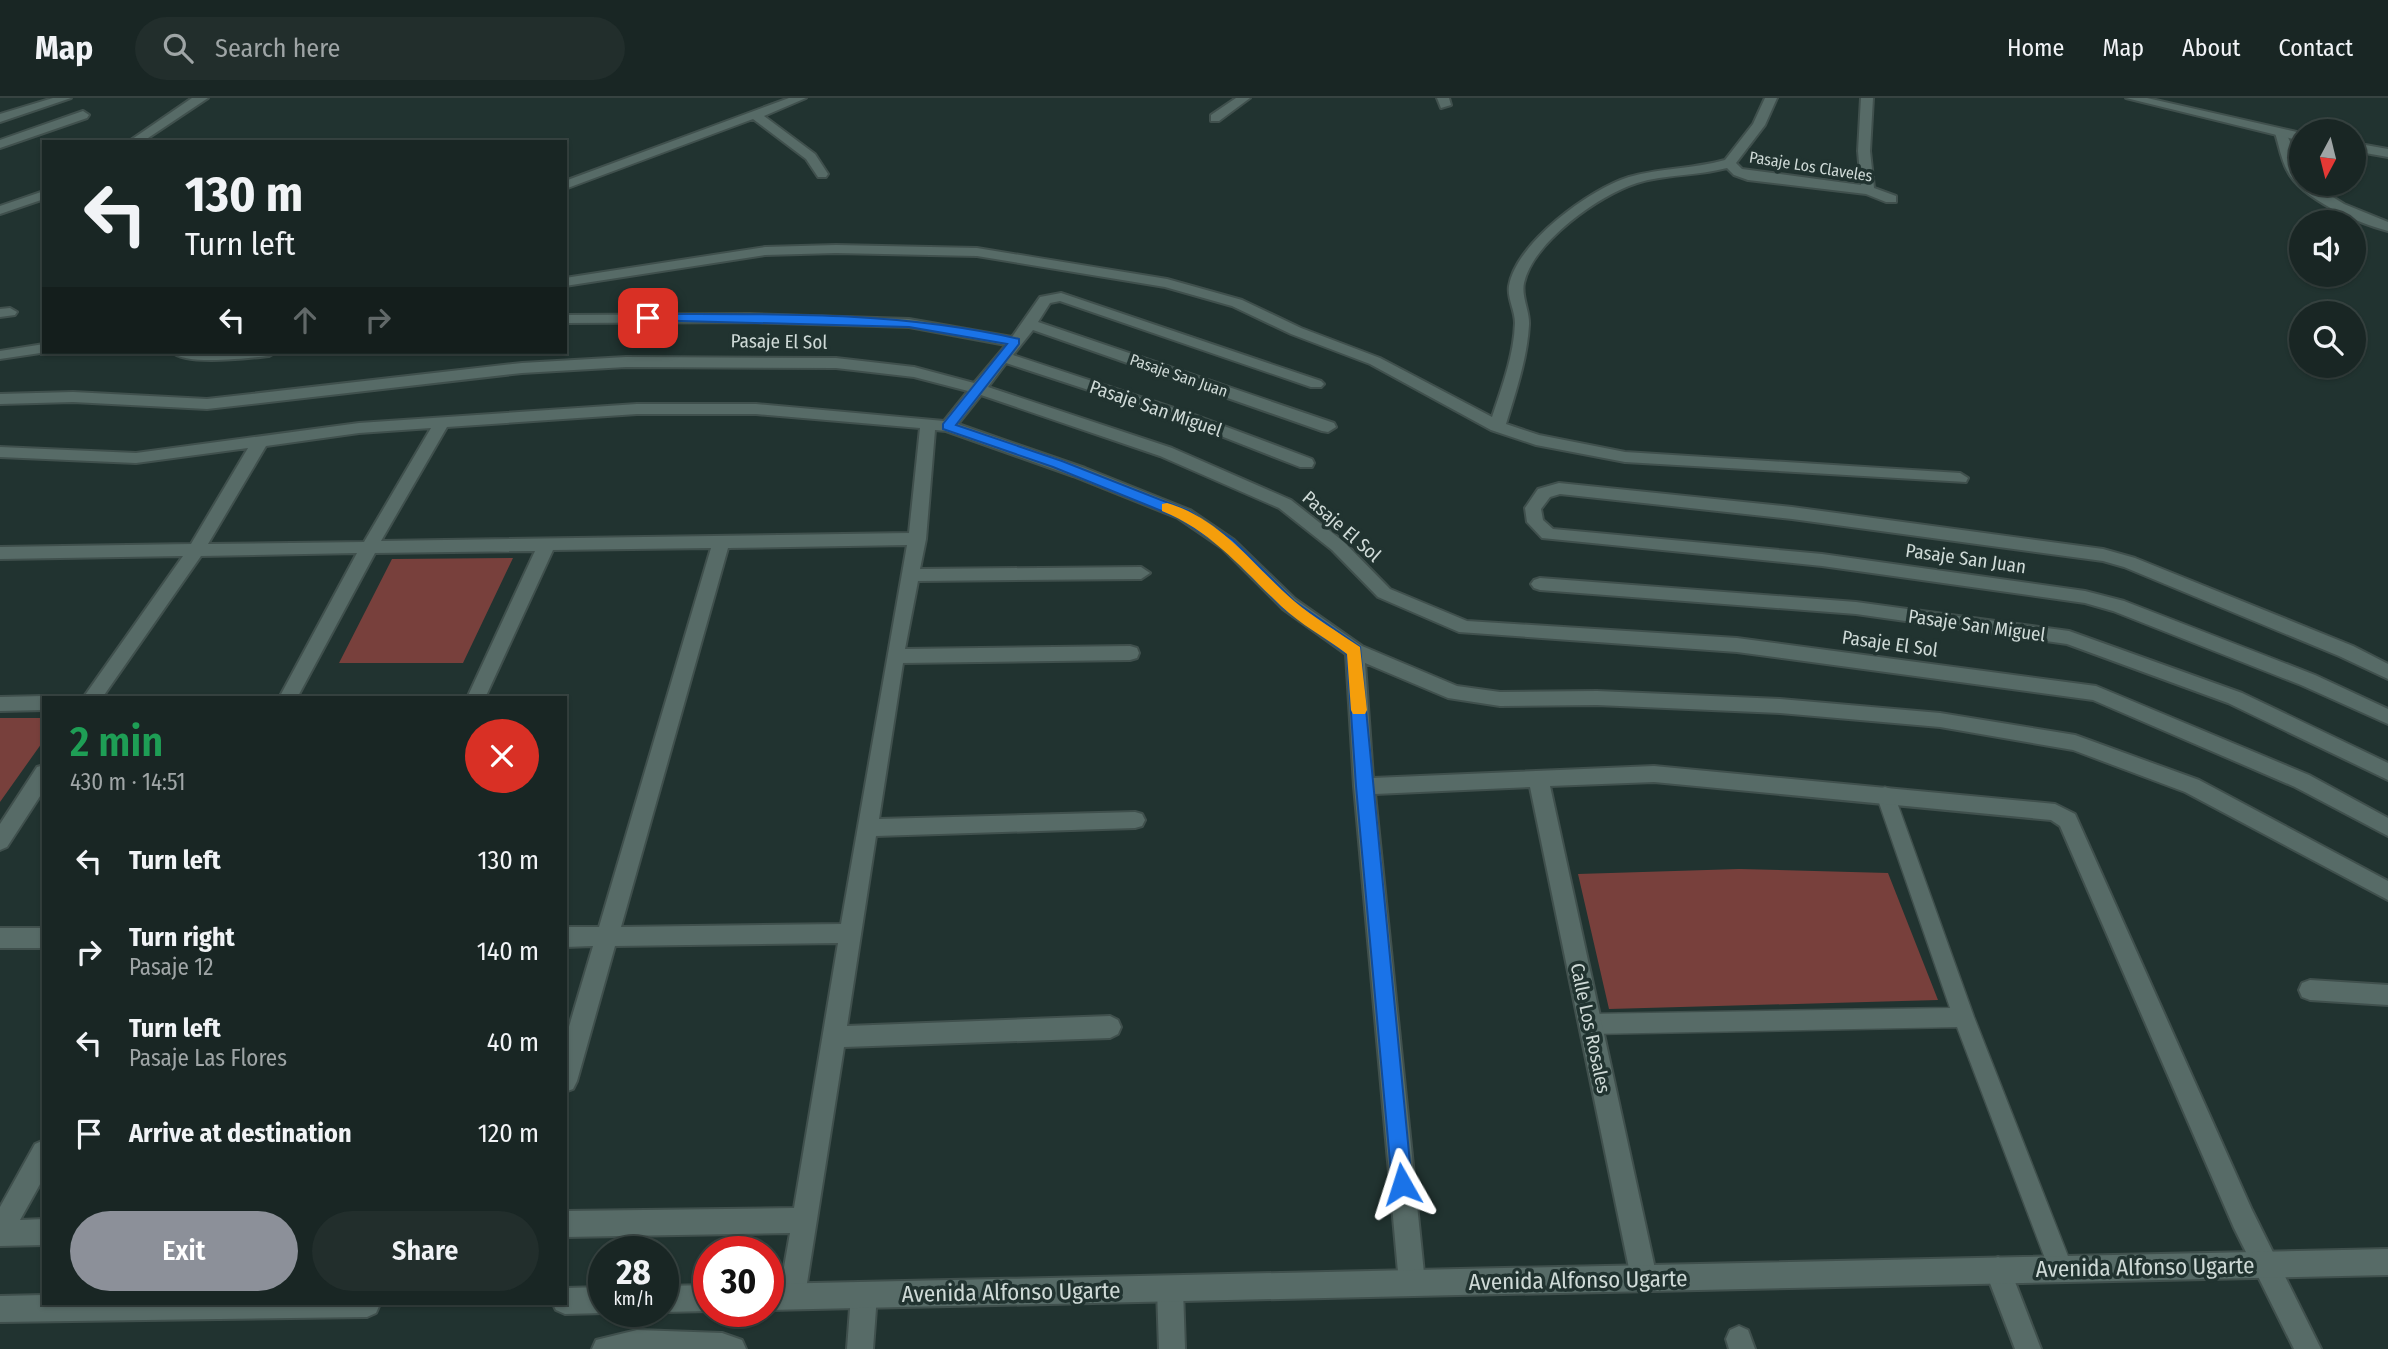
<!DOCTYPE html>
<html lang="en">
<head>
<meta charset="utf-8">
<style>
  body { margin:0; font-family:"Fira Sans Condensed",sans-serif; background:#222e2c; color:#f1f3f6; height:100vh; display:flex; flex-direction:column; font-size:26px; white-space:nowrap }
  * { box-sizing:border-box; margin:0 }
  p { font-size:23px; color:#9fa5a6 }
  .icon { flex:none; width:38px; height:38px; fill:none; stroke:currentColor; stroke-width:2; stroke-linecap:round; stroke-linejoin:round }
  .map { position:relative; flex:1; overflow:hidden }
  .drawer { position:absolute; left:42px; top:598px; width:525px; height:609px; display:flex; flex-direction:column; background:#192624; border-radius:0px; box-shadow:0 2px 5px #0004,0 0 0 2px #374341 }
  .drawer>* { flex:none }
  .guide { position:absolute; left:42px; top:42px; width:525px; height:214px; border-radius:0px; box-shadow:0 2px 5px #0004,0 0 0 2px #374341; background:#192624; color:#f1f3f6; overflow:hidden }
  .needle { width:46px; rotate:187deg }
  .fabs { position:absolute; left:2289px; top:21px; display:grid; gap:14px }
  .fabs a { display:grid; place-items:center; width:77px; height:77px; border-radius:50%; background:#192624; box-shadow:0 2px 5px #0004,0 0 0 2px #374341; font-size:35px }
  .speed { position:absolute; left:588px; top:1138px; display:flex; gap:14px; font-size:35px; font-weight:700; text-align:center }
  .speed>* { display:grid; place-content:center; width:91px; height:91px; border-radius:50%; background:#192624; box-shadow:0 2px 5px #0004,0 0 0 2px #374341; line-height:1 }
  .speed small { font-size:18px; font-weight:400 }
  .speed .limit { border:10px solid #d22; background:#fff; color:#111 }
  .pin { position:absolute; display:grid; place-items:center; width:60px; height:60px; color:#fff; margin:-30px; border-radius:14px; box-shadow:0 4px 10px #0006 }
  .me { position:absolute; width:77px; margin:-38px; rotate:354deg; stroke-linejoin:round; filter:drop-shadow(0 0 5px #0008) }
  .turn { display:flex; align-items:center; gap:24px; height:147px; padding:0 28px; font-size:32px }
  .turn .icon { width:91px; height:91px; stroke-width:2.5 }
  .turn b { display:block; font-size:49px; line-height:60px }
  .lanes { display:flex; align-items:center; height:66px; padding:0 28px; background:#0003; justify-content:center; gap:35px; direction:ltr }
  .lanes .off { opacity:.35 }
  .round { display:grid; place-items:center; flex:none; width:74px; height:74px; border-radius:37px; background:#222e2c }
  .headline { display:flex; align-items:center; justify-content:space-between; height:119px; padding:0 28px }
  h1 { font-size:42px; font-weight:600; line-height:52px; color:#1e9e55 }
  .primary-button { display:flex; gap:14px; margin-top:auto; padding:14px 28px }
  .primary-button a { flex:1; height:80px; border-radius:42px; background:#8c9099; color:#fff; font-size:28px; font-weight:600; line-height:80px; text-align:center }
  .primary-button a+a { background:#222e2c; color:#f1f3f6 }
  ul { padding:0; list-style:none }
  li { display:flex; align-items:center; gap:21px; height:91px; padding:0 28px }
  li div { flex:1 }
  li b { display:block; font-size:26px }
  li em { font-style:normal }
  header { display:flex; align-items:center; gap:42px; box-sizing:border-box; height:98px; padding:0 35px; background:#192624; border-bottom:2px solid #374341 }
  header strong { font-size:33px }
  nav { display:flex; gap:38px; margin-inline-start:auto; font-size:24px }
  .search { width:490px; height:63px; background:#222e2c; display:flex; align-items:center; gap:18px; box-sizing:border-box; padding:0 24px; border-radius:38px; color:#9fa5a6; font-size:26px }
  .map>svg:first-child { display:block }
</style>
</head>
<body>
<header>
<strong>Map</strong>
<div class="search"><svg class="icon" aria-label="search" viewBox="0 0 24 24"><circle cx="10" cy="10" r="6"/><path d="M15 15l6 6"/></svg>Search here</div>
<nav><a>Home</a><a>Map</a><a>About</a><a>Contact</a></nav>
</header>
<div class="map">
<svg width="2388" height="1251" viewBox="0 0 2388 1251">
  <rect width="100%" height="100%" fill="#213330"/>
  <path fill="#78403c" d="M513 460 463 565H339L392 461Z
    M0 620H44V642L0 704Z
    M1739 771 1888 775 1938 902 1609 911 1578 776Z"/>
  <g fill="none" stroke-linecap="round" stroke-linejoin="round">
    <defs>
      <path id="pedestrian" d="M1885 689 1891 691 1894 696 1974 919 2073 1171 2069 1179 2061 1183 2053 1179 2049 1171 1957 929 1590 936 1583 933 1580 926 1583 919 1590 916 1950 910 1876 696 1879 691Z"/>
      <path id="minor" d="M53 0H71L0 24V16Z
        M192 0H208L142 44H128Z
        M789 0H806L764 18 815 56 828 76 826 79H818L806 61 753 21 565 91V83Z
        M1236 0H1250L1219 23H1211V17Z
        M1437 0H1449L1451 7 1441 10Z
        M1765 0H1777L1765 27 1736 65 1742 71 1861 87 1858 53 1861 0H1873L1870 53 1874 90 1896 98V104H1886L1866 96 1748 82 1734 77 1727 70C1697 78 1666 76 1637 85 1599 97 1533 144 1524 185 1521 199 1530 213 1529 227 1527 261 1516 293 1506 326L1539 337 1625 354 1960 375 1968 380 1966 384 1625 364 1536 347 1491 332 1370 266 1291 236 1232 208 1165 189 977 158 836 155 765 157 565 188V180L765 149 836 147 977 150 1167 181 1242 202 1301 230 1380 260 1492 319C1502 289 1514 257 1515 225 1515 212 1507 200 1509 188 1516 145 1590 91 1629 79 1660 70 1693 71 1725 62L1753 26Z
        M83 13 89 17 87 20 0 50V42Z
        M2281 31C2291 36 2301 74 2301 86H2312L2344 106 2388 124V133C2358 125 2301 101 2287 72 2281 61 2279 47 2275 35Z
        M44 93V101L0 116V108Z
        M1061 195 1321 283 1324 286 1321 289H1311L1060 203 1050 205 1038 224 1334 325 1336 329 1328 334 1322 333 1033 232 1013 257 1192 316 1312 361 1314 365 1312 369H1300L1180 322 1006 265 988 289 1172 350 1291 402 1344 444 1390 491 1467 523 1737 540 2096 588 2309 677 2388 720V738L2295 689 2093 602 1737 554 1459 534 1378 499 1332 452 1279 410 1160 358 981 297 958 326 1085 370 1190 412 1234 442 1295 501 1362 548 1457 588 1500 594 1597 593 1780 601 1940 615 2075 637 2199 682 2388 783V802L2185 694 2073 652 1940 629 1780 615 1597 607 1500 608 1448 600 1365 565 1373 680 1654 668 2055 706 2075 716 2252 1112 2321 1251H2294L2234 1130 2060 728 2051 722 1654 684 1550 688 1657 1180 1653 1189 1644 1193 1635 1189 1631 1180 1530 689 1375 696 1425 1185 1421 1194 1412 1198 1403 1194 1399 1185 1354 688 1346 556 1283 511 1222 450 1178 420 1073 378 946 333 935 332 926 441 920 471 1141 469 1150 475 1141 481 918 483 905 551 1130 548 1137 550 1139 555 1137 560 1130 562 903 565 879 721 1135 714 1142 716 1145 722 1142 728 1135 730 876 738 847 928 1110 918 1118 922 1121 929 1118 936 1110 940 844 949 805 1198 801 1207 792 1211 783 1207 779 1198 790 1135 565 1139V1113L794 1110 838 845 615 848 577 983 573 991 565 994V942L593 848 565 849V829H599L711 450 553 452 485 600H467L535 453 375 455 297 600H279L357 455 201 458 102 600H83L183 458 0 461V449L191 446 248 350 136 365 0 359V349L136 355 359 325 637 306H756L944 323 968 293 914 279 836 270 626 269 522 275 207 311 73 304 0 306V296L73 294 207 301 522 265 626 259 836 260 914 269 974 285 1006 247 909 229 750 224 565 225V217L750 216 909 221 1012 239 1040 199ZM637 316H756L920 330 909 435 381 443 447 329ZM431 330 364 444 208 446 266 348 359 335ZM907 447 841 826 621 829 728 450Z
        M10 210 17 214 15 217 0 219V211Z
        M44 246V254H47L0 261V253Z
        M172 254H276L269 258C248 260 185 268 172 254Z
        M1559 385 1792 409 2103 451 2135 460 2353 548 2388 566V581L2339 558 2124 469 2103 463 1792 421 1560 396 1550 399 1541 411 1543 422 1553 431 1822 456 2085 493 2124 503 2315 577 2388 611V626L2301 587 2113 513 2085 505 1822 468 1542 440 1527 424 1525 410 1538 391Z
        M1540 480 1856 504 2069 533 2242 595 2388 665V682L2228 605 2067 546 1856 516 1540 492 1534 490 1531 486 1534 482Z
        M44 598 51 600H44V612L0 613V599Z
        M44 667V692L7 749 0 752V726L37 669Z
        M0 830H44V850H0Z
        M2310 882 2388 887V907L2310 902 2302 899 2299 892 2302 885Z
        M44 1042V1079L20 1122 44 1121V1147L0 1148V1109L35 1046Z
        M1998 1159 2007 1163 2041 1251H2015L1985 1172 1989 1163Z
        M1170 1178 1179 1182 1183 1191 1185 1251H1159L1157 1191 1161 1182Z
        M864 1184 873 1188 877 1197 873 1251H847L851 1197 855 1188Z
        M1739 1228 1748 1232 1755 1251H1729L1726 1241 1730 1232Z
        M637 1232 722 1235 742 1242 746 1251H592L596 1242Z"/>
      <path id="tertiary" d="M2126 0H2147L2301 35V43Z
        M2354 45 2388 51V59L2354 53Z
        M2388 1151V1177L768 1212V1186Z
        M709 1187 710 1213 663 1214 660 1213H663V1188Z
        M604 1189V1213H610L604 1215 565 1216 556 1212 553 1206H565V1190Z
        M44 1197V1206H380L376 1215 367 1219 0 1224V1198Z"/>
    </defs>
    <use href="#pedestrian" stroke="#40504d" stroke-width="3"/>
    <use href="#minor" stroke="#40504d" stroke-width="4"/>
    <use href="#tertiary" stroke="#40504d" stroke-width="4"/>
    <use href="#pedestrian" fill="#576b67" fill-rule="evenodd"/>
    <use href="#minor" fill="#576b67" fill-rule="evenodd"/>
    <use href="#tertiary" fill="#576b67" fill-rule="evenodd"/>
  </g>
  <path fill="#1a73e8" stroke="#114b97" stroke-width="2" d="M648 216C772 216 898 213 1019 241V246L956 327 1062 363 1189 413 1233 442 1294 503 1360 549 1412 1086 1409 1093 1402 1096 1395 1093 1392 1086 1356 688 1347 556 1283 510 1223 449 1179 420 1053 369 943 331V326L1007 246 909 229 644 222 642 220Z"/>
  <path fill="#f59e0b" d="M1167 405C1222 421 1253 468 1294 503 1314 520 1338 534 1360 549L1367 612 1365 616H1353L1351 612 1347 556C1326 540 1300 526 1281 508 1242 471 1213 434 1162 413V406Z"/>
  <g text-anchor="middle" stroke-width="7" stroke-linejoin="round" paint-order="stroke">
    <g font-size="16" fill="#cfdad7" stroke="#213330">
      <text transform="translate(1811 68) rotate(9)" y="6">Pasaje Los Claveles</text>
      <text transform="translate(1179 277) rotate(19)" y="6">Pasaje San Juan</text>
    </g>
    <g font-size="19" fill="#cfdad7" stroke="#213330">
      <text transform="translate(779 243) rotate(1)" y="7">Pasaje El Sol</text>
      <text transform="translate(1156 310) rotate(19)" y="7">Pasaje San Miguel</text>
      <text transform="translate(1342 428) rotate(41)" y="7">Pasaje El Sol</text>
      <text transform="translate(1966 460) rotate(8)" y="7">Pasaje San Juan</text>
      <text transform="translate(1977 527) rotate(8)" y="7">Pasaje San Miguel</text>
      <text transform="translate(1890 545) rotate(8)" y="7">Pasaje El Sol</text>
      <text transform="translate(1591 930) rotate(78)" y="7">Calle Los Rosales</text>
    </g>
    <g font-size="23" fill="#cfdad7" stroke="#213330">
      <text transform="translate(2145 1169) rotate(-1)" y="8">Avenida Alfonso Ugarte</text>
      <text transform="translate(1578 1182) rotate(-1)" y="8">Avenida Alfonso Ugarte</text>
      <text transform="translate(1011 1194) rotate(-1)" y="8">Avenida Alfonso Ugarte</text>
    </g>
  </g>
</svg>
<div class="fabs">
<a><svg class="needle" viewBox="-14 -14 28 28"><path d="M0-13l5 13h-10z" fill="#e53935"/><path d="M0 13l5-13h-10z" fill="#9fa5a6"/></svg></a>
<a><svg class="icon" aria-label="sound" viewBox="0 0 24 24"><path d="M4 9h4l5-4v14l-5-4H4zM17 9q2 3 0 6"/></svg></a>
<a><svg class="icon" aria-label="search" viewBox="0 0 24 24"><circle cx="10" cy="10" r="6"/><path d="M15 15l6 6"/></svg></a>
</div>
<div class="speed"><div>28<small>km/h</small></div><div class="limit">30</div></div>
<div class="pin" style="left:648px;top:220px;background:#d93025"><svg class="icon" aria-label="arrive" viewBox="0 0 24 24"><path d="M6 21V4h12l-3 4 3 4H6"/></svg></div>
<svg class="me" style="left:1402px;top:1086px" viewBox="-20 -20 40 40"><path d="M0-17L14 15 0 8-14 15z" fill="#1a73e8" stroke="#fff" stroke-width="4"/></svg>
<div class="guide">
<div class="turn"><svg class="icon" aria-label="left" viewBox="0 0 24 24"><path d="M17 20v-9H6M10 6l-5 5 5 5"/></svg><div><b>130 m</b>Turn left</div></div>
<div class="lanes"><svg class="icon" aria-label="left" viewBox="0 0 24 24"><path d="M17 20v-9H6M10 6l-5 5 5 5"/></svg><svg class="icon off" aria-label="ahead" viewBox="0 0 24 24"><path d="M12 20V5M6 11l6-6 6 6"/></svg><svg class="icon off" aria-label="right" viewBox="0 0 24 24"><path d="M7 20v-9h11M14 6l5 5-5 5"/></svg></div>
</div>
<section class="drawer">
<div class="headline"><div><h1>2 min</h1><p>430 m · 14:51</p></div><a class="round" style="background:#d93025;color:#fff"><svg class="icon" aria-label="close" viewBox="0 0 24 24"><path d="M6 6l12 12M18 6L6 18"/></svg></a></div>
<ul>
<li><svg class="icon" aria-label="left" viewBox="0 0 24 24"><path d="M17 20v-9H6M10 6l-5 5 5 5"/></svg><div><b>Turn left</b></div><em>130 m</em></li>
<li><svg class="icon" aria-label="right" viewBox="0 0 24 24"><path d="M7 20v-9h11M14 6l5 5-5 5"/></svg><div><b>Turn right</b><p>Pasaje 12</p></div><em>140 m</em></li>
<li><svg class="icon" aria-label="left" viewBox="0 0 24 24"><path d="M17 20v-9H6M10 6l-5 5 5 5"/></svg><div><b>Turn left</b><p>Pasaje Las Flores</p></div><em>40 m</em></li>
<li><svg class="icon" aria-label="arrive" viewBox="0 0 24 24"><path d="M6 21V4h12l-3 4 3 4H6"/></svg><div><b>Arrive at destination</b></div><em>120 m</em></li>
</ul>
<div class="primary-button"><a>Exit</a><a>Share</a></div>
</section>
</div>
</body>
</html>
